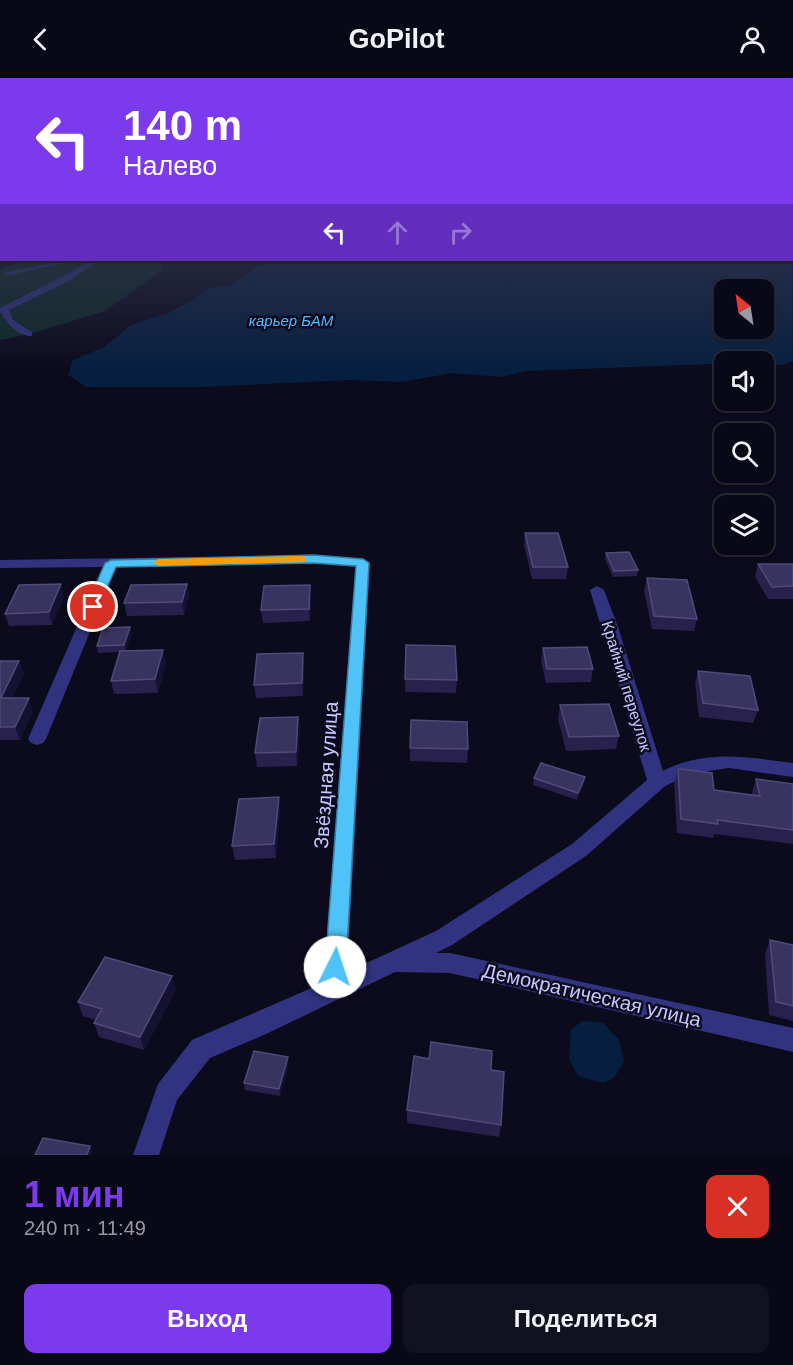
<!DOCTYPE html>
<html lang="ru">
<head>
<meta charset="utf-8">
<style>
  body { margin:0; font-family:Arial,sans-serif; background:#12111f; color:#f1f3f6; height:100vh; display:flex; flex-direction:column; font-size:22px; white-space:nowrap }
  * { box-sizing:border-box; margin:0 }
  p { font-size:20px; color:#999aa1 }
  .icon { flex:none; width:33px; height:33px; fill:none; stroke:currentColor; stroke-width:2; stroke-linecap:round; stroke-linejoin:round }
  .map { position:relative; height:1077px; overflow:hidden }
  .drawer { display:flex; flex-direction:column; background:#090816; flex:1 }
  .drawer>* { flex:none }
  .banner { position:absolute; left:0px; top:0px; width:794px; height:183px; box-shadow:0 2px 4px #0004,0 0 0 2px #292935; background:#7c3aed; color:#fff; overflow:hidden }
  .needle { width:39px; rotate:330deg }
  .fabs { position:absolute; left:714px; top:201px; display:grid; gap:12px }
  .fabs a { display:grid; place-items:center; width:60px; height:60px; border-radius:12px; background:#090816; box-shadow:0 2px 4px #0004,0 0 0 2px #292935; font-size:30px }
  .pin { position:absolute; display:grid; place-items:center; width:51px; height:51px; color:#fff; margin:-26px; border:3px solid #fff; border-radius:50%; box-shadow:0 2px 6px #0007 }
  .me { position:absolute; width:66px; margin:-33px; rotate:4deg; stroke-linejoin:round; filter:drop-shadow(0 0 4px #0008) }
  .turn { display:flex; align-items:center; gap:21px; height:126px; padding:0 24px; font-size:27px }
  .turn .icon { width:78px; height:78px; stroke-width:2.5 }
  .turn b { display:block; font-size:42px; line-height:51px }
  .lanes { display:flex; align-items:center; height:57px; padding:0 24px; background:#0003; justify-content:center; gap:30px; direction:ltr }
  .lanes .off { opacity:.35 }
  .round { display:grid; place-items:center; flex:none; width:63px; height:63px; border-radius:12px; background:#12111f }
  .overview { display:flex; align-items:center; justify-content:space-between; height:102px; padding:0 24px }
  h1 { font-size:36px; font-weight:800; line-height:45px; color:#7c3aed }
  .action { display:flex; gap:12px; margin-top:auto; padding:12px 24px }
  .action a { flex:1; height:69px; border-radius:12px; background:#7c3aed; color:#fff; font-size:24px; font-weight:800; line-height:69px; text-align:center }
  .action a+a { background:#12111f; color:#f1f3f6 }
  header { display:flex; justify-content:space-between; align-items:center; height:78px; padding:0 24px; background:#090816; font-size:27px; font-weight:800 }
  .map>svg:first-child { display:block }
</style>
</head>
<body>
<header><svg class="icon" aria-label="back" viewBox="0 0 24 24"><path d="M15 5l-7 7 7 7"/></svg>GoPilot<svg class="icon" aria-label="person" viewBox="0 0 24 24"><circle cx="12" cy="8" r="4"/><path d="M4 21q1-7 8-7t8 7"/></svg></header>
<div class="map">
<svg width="793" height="1077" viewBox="0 0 793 1077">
  <rect width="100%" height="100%" fill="#0c0a1d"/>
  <path fill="#0d2825" d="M21 182H164L161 193 105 233 29 256 0 262V192Z"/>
  <path fill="#071f3f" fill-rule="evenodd" d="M792 159 793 283 781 287 764 286V284L526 293 501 299 451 295 403 304 351 302 201 309H86L68 297 73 282 104 269 131 247 168 235 196 220 207 211 232 206 260 187 281 182H792ZM724 212H764V250H724Z
    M583 943 603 945 619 962 624 983 614 1000 603 1005 578 998 569 981 571 951Z"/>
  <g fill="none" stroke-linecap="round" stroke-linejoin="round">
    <path fill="#313380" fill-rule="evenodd" d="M0 168H2L0 173Z
      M67 182H79L8 197 4 195Z
      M91 182H99L72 201 9 232 13 242 32 254V258C20 259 6 246 2 235H0V230L66 197Z
      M314 477 363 481 370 485 347 894 436 853 572 766 647 702 590 512 597 508 604 512 618 549 663 693C706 671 747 679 793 685V699L729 690 688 696 664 709 586 778 452 867 436 875H450L793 950V974L450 895 395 894 266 956 210 980 177 1022 159 1077H133L158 1006 192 962 323 905 356 489 314 485 117 488 46 661 43 665 37 667 31 665 28 661 103 489 0 490V482Z"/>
  </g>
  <path fill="#27214c" d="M525 455 568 489 566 501H532L524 467Z
    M606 475 638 492 637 498 613 499 605 481Z
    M758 486H793V521H768L755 499Z
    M647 500 697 541 694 553 652 551 644 513Z
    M187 506 189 519 184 537 127 538 124 525Z
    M64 519 52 547 9 548 5 536Z
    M311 520 310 543 263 545 261 532Z
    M130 549 131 556 126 573 163 572 166 585 158 615 114 616 111 603 120 574 98 575 97 568Z
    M406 567 457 602 456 615 405 614Z
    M543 570 593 591 591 604 546 605 541 583Z
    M303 575 304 588 303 618 256 620 254 607Z
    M0 583H19L24 596 12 620 33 633 20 662H0Z
    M698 593 758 632 753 645 699 639 695 606Z
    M560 627 619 658 616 671 566 673 558 641Z
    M298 639 300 653 297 688 257 689 255 675Z
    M410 670 468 671 467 685 410 683Z
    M678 692 714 712 752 717V715L756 701 793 706V766L714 756 713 760 677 755 674 706Z
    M585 699 584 706 577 722 533 707 534 700Z
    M280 733 276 780 235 782 232 768Z
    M770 862 793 867V943L769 937 765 876Z
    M172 898 176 912 144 972 99 959 94 945 96 942 83 938 78 924Z
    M289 986 280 1018 245 1012 244 1005Z
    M407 1032 501 1047 499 1059 407 1045Z"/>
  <path fill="#151131" d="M61 506 64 519 52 547 49 534Z
    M187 506 189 519 184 537 182 524Z
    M310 507 311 520 310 543 309 531Z
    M130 549 131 556 126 574 124 567Z
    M163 572 166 585 158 615 155 601Z
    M303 575 304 588 303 618 302 605Z
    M19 583 24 596 6 634 1 620Z
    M29 620 33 633 20 662 15 649Z
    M298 639 300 653 297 688 296 674Z
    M585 699 584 706 577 722 578 715Z
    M279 719 280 733 276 780 274 766Z
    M172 898 176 912 144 972 140 959Z
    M288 979 289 986 280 1018 279 1011Z
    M90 1068 93 1074 92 1077H87Z"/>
  <path fill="#393360" stroke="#4f4a79" stroke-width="1.5" d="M525 455H558L568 489H533Z
    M629 474 638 492 614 493 606 475Z
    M758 486H793V508L772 509Z
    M647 500 687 502 697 541 654 538Z
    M61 506 49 534 5 536 19 507Z
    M187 506 182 524 124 525 131 507Z
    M310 507 309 531 261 532 264 508Z
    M130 549 124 567 97 568 103 550Z
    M406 567 455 568 457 602 405 601Z
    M587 569 593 591H547L543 570Z
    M163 572 155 601 111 603 120 573Z
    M303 575 302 605 254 607 257 576Z
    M0 583H19L1 620H29L15 649H0Z
    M698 593 750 598 758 632 703 625Z
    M609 626 619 658 569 659 560 627Z
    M298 639 296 674 255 675 260 640Z
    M411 642 467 644 468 671 410 670Z
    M541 685 585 699 578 715 534 700Z
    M681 691 712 695 714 712 760 718 756 701 793 706V752L717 742 718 746 681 741 678 692Z
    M279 719 274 766 232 768 239 721Z
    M770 862 793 867V928L776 924Z
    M105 879 172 898 140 959 94 945 102 931 78 924Z
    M431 964 492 973 491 992 504 994 501 1047 407 1032 414 978 429 981Z
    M254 973 288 979 279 1011 244 1005Z
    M43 1060 90 1068 87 1077H35Z"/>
  <linearGradient id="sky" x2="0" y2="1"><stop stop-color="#070610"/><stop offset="0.48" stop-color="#2e334c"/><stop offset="1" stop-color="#2e334c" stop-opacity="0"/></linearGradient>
  <rect width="793" height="293" fill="url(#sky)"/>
  <path fill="#4fc3f7" stroke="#337fa1" stroke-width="1.5" d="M314 477 363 481 369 485 346 889 343 895 335 898 328 895 325 889 356 488 314 485 116 489 97 532H88L86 529 105 485 111 482Z"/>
  <path fill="#f59e0b" d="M300 478 305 479 306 481 305 484 159 488 153 484 159 481Z"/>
  <g text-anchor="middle" stroke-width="5" stroke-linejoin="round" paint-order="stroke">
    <g font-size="15" font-style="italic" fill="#54baff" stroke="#0c0a1d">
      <text x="291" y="248">карьер БАМ</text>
    </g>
    <g font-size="16" fill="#c9c6ff" stroke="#0c0a1d">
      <text transform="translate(627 608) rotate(73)" y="6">Крайний переулок</text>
    </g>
    <g font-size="20" fill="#c9c6ff" stroke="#0c0a1d">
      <text transform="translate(326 697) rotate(-86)" y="7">Звёздная улица</text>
      <text transform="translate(592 917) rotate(13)" y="7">Демократическая улица</text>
    </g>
  </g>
</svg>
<div class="fabs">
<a><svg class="needle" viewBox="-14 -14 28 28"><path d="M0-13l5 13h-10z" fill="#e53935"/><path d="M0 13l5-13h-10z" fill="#999aa1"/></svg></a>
<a><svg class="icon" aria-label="sound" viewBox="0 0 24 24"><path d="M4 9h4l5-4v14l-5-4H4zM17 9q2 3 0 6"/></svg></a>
<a><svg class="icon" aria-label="search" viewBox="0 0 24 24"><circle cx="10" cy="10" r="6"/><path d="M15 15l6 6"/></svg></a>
<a><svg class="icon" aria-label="layers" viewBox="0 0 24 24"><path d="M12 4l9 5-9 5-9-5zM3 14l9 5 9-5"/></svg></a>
</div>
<div class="pin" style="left:93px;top:529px;background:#d93025"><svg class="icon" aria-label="arrive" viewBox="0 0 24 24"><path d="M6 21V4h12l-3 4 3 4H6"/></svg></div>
<svg class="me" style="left:335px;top:889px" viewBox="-20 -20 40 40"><circle r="19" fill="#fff"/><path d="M0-13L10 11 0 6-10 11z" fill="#4fc3f7"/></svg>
<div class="banner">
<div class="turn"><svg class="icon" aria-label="left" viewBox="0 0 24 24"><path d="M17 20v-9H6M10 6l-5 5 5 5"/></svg><div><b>140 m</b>Налево</div></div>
<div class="lanes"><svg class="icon" aria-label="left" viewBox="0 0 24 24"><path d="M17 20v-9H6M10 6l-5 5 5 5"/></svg><svg class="icon off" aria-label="ahead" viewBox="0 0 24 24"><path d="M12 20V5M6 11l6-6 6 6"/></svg><svg class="icon off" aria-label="right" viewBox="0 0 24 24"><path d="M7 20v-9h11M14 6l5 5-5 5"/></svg></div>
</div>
</div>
<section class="drawer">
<div class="overview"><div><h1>1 мин</h1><p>240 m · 11:49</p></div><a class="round" style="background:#d93025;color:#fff"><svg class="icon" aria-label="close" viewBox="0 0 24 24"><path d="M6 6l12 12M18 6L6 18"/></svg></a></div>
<div class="action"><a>Выход</a><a>Поделиться</a></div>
</section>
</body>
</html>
